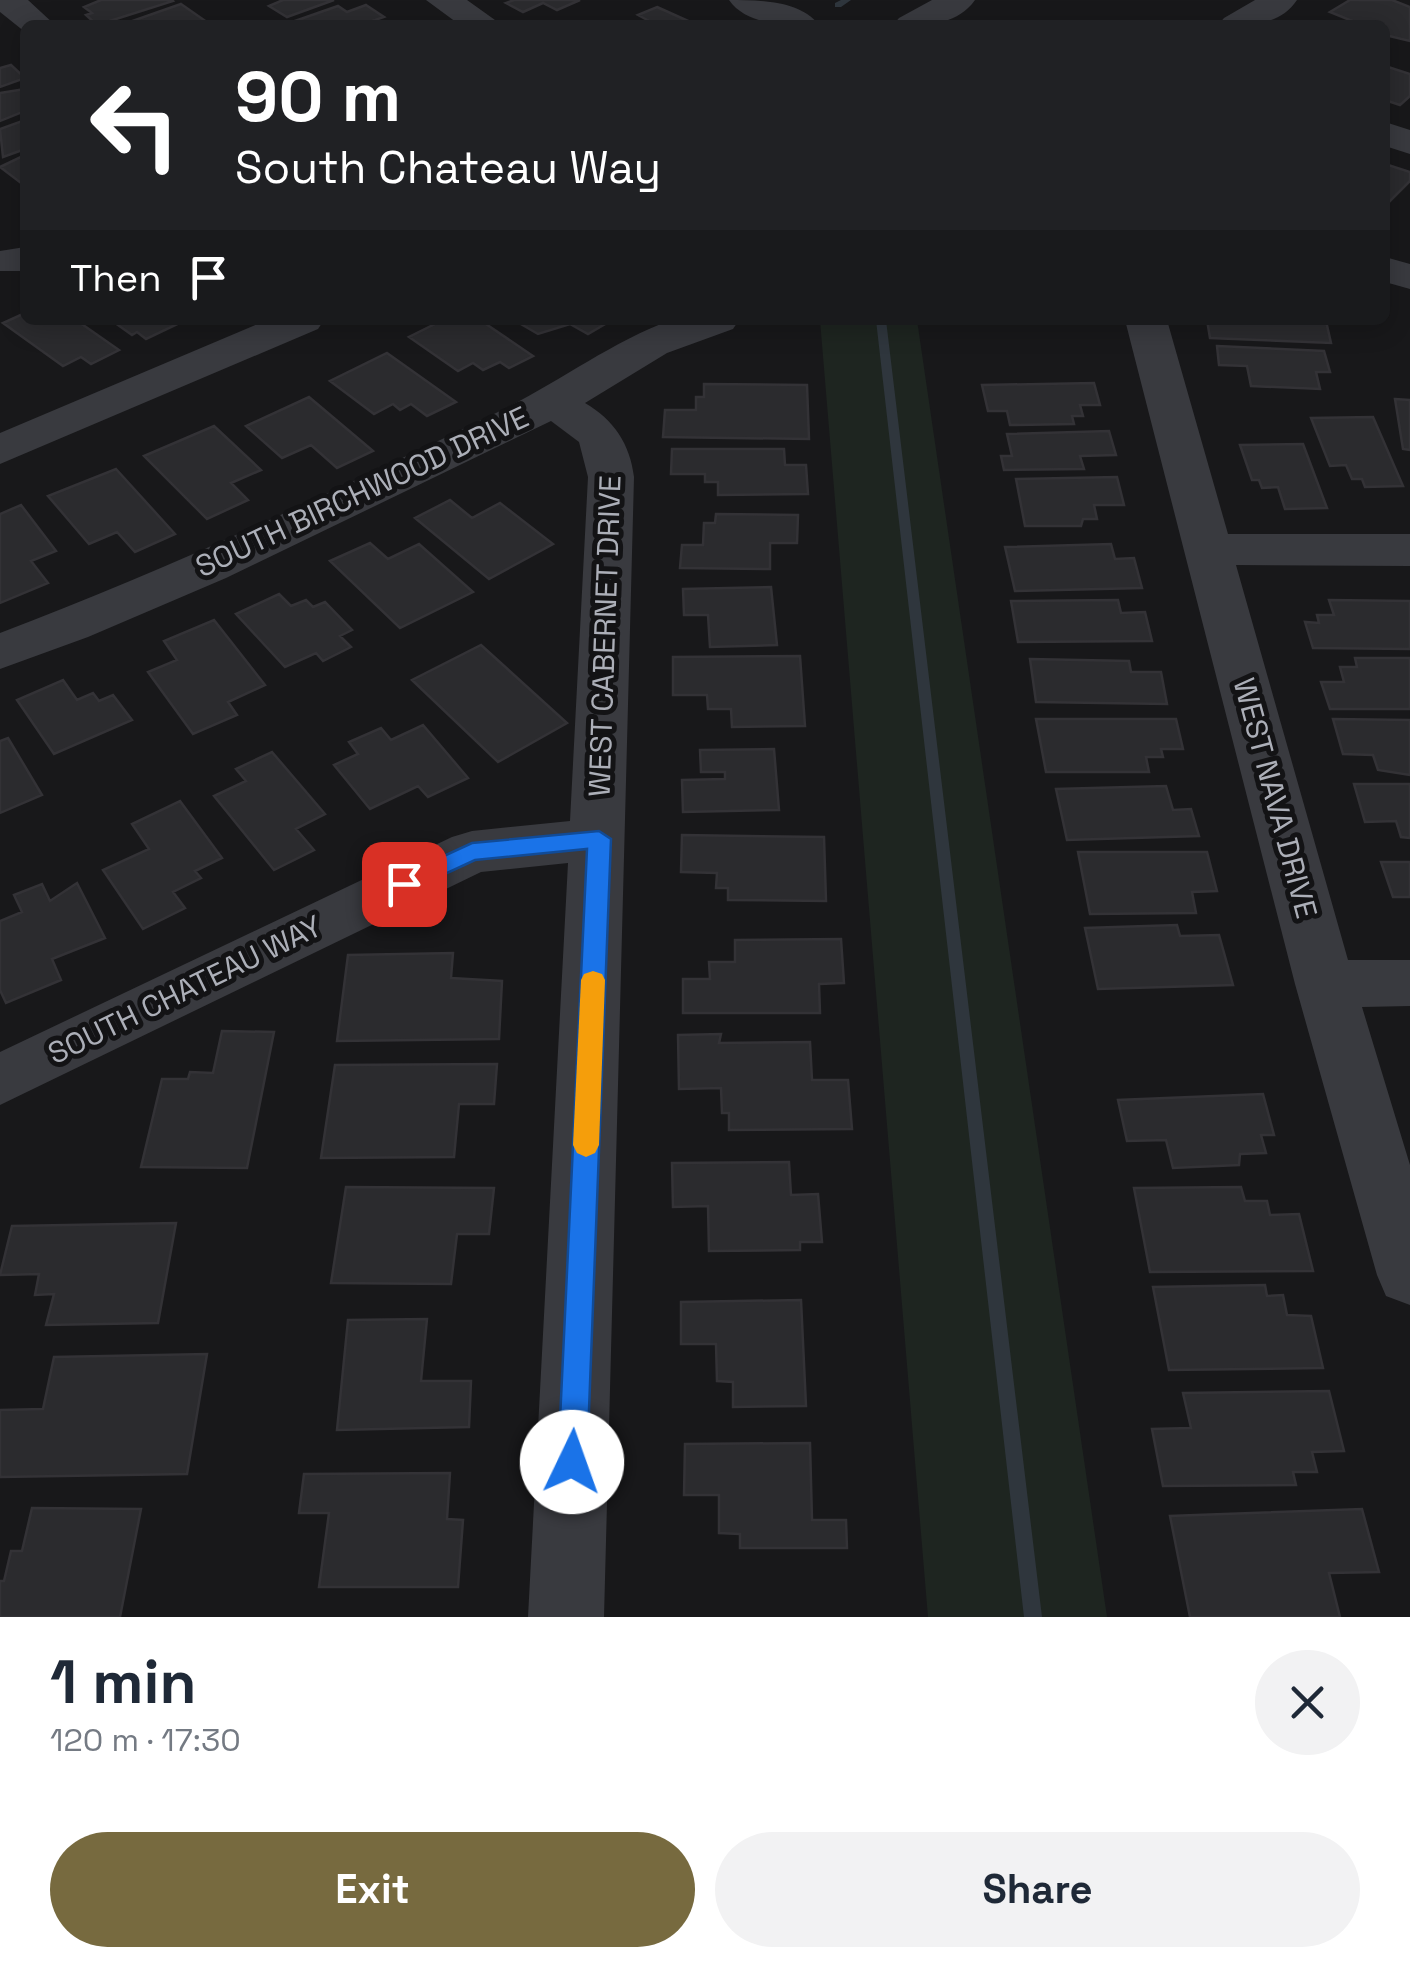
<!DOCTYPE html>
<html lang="en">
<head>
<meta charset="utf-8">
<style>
  body { margin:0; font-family:"Space Grotesk",sans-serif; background:#f2f2f3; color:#1f2937; height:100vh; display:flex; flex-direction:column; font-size:38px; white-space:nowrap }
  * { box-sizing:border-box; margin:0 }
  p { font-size:32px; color:#747a83 }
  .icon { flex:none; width:55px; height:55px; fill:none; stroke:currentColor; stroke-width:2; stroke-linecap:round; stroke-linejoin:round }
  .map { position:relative; height:1617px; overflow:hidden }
  .panel { display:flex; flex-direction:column; background:#fff; flex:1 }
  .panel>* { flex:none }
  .top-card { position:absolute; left:20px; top:20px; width:1370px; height:305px; border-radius:15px; box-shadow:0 5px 25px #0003; background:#202124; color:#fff; overflow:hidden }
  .pin { position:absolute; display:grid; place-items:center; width:85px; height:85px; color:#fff; margin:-42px; border-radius:20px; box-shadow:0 5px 15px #0006 }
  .me { position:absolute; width:110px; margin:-55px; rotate:3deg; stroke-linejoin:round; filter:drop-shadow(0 0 8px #0008) }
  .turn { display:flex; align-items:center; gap:35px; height:210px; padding:0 50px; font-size:45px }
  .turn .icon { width:130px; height:130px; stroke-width:2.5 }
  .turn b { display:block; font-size:70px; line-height:85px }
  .then { display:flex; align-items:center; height:95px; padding:0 50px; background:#0003; gap:20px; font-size:38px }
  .round { display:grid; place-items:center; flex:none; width:105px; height:105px; border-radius:52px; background:#f2f2f3 }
  .summary { display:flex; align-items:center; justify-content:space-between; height:170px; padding:0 50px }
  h1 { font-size:60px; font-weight:700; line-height:75px }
  .button { display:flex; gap:20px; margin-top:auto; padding:20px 50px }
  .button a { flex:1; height:115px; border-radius:60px; background:#776a3f; color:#fff; font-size:40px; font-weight:700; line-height:115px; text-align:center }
  .button a+a { background:#f2f2f3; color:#1f2937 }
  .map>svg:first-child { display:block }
</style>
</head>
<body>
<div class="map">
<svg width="1410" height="1617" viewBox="0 0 1410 1617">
  <rect width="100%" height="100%" fill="#18181a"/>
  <path fill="#1e2520" d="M820 320H917L1107 1617H928Z"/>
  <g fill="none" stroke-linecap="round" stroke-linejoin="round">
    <path fill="#2f363d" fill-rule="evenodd" d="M841 0H851L841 7H835V3Z
      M876 320H886L1042 1617H1024Z"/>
  </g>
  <path fill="#2b2b2e" stroke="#333236" stroke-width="2.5" d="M101 0H172L173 1 97 25 86 15 92 13 84 7Z
    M334 0 287 17 269 6 283 0Z
    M514 0H580L557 10 543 3 523 12 506 3Z
    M1350 0H1392L1410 7V41L1385 35V25H1362L1330 12Z
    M181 4 204 20 189 25H138L132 21Z
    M366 5 384 17 361 25H298L292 22 338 6 347 12Z
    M657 7 697 25H644L651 22 638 15Z
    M11 65 25 78 0 87V68Z
    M1385 66 1410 74V96L1400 105 1385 100Z
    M25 89V111L0 121V93Z
    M25 120V149L3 157 0 129Z
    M25 155V186L0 167Z
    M1385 164 1410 172V181L1385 206Z
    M25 313V320H76L119 350 91 364 81 357 63 366 3 323Z
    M111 320H183L184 321 146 339 137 332 132 335Z
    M443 320H480L533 356 509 368 500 362 483 370 473 363 458 371 409 337Z
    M514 320H612L588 334 570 324 538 334Z
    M1207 320 1326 321 1331 343 1210 338Z
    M1217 346 1324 351 1330 372H1316L1320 389 1251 386 1247 366 1219 365Z
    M387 353 456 402 427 416 411 404 400 410 393 404 374 414 330 381Z
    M1094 383 1100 405H1080L1083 416H1072L1074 424 1010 425 1007 411H988L982 385Z
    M704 384 807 385 809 439 663 437 665 410H696V397H704Z
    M309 397 373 451 337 468 311 445 282 458 246 426Z
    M1395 399 1410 400V450L1403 449Z
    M1373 417 1403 486 1365 487 1362 479H1352L1346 465 1330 466 1311 418Z
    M214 426 261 470 231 483 248 500 207 519 144 456Z
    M1109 431 1116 455 1080 456 1084 469 1004 470 1001 456H1012L1007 434Z
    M1303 444 1327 508 1285 509 1278 487 1262 488 1259 480H1252L1240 445Z
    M672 449H784L785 465H806L808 494 718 495V482H705V474H671Z
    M116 469 175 534 135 552 117 532 89 544 48 496Z
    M1117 477 1124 505H1094L1097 519H1083L1081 526H1025L1016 479Z
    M450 500 472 518 500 503 553 544 489 579 415 518Z
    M21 505 56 551 31 561 48 583 0 603V514Z
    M716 514 798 515 797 543H770V569L680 568 682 545H703L704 523H715Z
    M370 543 388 559 419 544 473 592 400 628 330 561Z
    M1111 544 1115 559 1134 558 1142 588 1015 591 1005 547Z
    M771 587 777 645 710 647 708 615H684L683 589Z
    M279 594 291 606 306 600 313 607 325 602 352 630 340 636 351 647 323 661 316 653 285 667 236 614Z
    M1118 600 1121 613 1145 612 1152 641 1018 642 1011 601Z
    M1329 600 1410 601V649L1313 648 1305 622 1319 623 1317 615H1334Z
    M214 620 265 685 228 702 237 715 193 734 148 672 177 660 164 641Z
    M481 645 567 723 498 762 412 680Z
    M800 656 805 726 732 727 731 709H708L707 695H673V657Z
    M1355 658H1410V709H1330L1321 682H1344L1340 667H1357Z
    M1030 659 1129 661 1131 672H1161L1167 704 1036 702Z
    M63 680 77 700 93 693 99 701 113 695 132 720 54 754 17 700Z
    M1036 719H1176L1183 749H1161L1163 757H1146L1149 772H1046Z
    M1333 719 1410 720V775L1378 770 1373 755 1343 754Z
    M423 725 468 778 428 797 418 786 370 809 334 765 358 754 349 742 381 728 391 740Z
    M8 738 42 795 0 813V741Z
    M774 749 779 810 683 812 682 780 725 779V772H701L700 750Z
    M272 752 325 814 296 829 314 850 274 870 214 796 246 781 236 769Z
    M1354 784H1410V838L1401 837 1396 821 1365 822Z
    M1166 786 1173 810 1191 809 1199 836 1067 840 1056 789Z
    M180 801 222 858 195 871 201 878 173 892 185 908 143 929 103 870 149 849 132 824Z
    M682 835 824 837 826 901 728 900V888H716L717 873 681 872Z
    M1078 852H1207L1217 891 1192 892 1196 913 1090 914Z
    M1381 862H1410V897H1393Z
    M77 883 105 938 52 959 61 980 6 1003 0 990V921L22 912 14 895 42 884 50 901Z
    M1177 925 1180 936 1219 935 1233 985 1098 989 1085 928Z
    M841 939 844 983 819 984 820 1013H683V979H710L709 962H735V940Z
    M453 953 451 978 502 981 499 1039 337 1041 348 955Z
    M222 1031 274 1032 247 1168 141 1167 162 1079H188L190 1072 213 1073Z
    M721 1034 719 1043 810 1042 812 1080H848L852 1129 729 1130V1113H722L721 1088 679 1089 678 1035Z
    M497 1064 494 1104H459L454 1157 321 1158 335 1065Z
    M1263 1094 1274 1135H1261L1266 1153 1240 1154 1239 1165 1173 1168 1166 1140 1127 1141 1118 1100Z
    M789 1162 791 1195 818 1194 822 1242H800V1250L709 1251 708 1206 673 1207 672 1163Z
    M346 1187 494 1188 489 1234H457L451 1284 331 1283Z
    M1241 1187 1245 1201H1267L1270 1215 1299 1214 1313 1271 1150 1272 1134 1188Z
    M176 1223 158 1323 46 1325 54 1294 35 1295 39 1274 0 1275 12 1226Z
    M1265 1285 1267 1296 1283 1295 1287 1315 1311 1316 1323 1368 1169 1370 1153 1287Z
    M801 1300 806 1406 733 1407V1382L717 1381 716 1344H681V1302Z
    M427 1319 421 1381H471L469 1427 337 1430 348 1320Z
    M207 1354 187 1474 0 1477V1410L43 1409 54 1357Z
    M1329 1391 1344 1451 1312 1452 1317 1472H1293L1296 1485 1163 1486 1152 1429 1191 1428 1183 1393Z
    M810 1443 812 1520H846L847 1548H740V1534L719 1533V1495H684L685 1444Z
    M450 1473 447 1519 463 1520 458 1587H319L329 1513H299L304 1474Z
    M32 1508 141 1509 120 1617H0V1581H4L11 1551H22Z
    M1362 1509 1379 1572 1329 1573 1340 1617H1190L1170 1516Z"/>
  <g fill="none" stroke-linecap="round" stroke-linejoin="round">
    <path fill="#393a3f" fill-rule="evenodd" d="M0 0H28L55 25H25V32L0 12Z
      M426 0H467L502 25H460Z
      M729 0C758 0 800 0 819 25 789 25 748 27 729 0Z
      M932 0H975C956 27 923 25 893 25L899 18Z
      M1255 0H1297C1279 27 1247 25 1218 25L1224 18Z
      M1385 122 1410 130V154L1385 146Z
      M25 247V271H0V251Z
      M1385 257 1410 264V289L1385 282Z
      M267 320H324L318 329 0 464V433Z
      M671 320H739L733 329 667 353 585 403C614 420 630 444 634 477L604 1617H528L568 863 481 872 0 1105V1052L452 837 472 831 570 821 588 477 579 442 551 421 226 578 88 637 0 669V633C169 569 333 492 496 413 555 385 609 343 671 320Z
      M1125 320H1167L1228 534H1410V566L1236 565 1348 960H1410V1006L1362 1007 1410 1165V1305L1386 1296 1377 1275 1295 984Z"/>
  </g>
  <path fill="#1a73e8" stroke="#114b97" stroke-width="2.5" d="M599 831 611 839 587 1462 583 1471 572 1476 562 1471 558 1462 587 849 475 860 404 893 392 884 396 878 472 843Z"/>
  <path fill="#f59e0b" d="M593 971 602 974 605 980 599 1145 595 1153 586 1157 577 1153 573 1145 581 980 584 974Z"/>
  <g text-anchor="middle" stroke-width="10" stroke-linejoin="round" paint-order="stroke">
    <g font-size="30" fill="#acafb8" stroke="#131315">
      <text transform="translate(362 492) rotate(-25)" y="10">SOUTH BIRCHWOOD DRIVE</text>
      <text transform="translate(605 636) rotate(-88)" y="10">WEST CABERNET DRIVE</text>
      <text transform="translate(1275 798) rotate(75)" y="10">WEST NAVA DRIVE</text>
      <text transform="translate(185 990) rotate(-26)" y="10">SOUTH CHATEAU WAY</text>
    </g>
  </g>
</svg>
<div class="pin" style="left:404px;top:884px;background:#d93025"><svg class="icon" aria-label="arrive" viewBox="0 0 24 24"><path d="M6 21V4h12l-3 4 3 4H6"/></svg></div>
<svg class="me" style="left:572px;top:1462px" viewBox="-20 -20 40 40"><circle r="19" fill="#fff"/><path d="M0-13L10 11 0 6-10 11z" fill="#1a73e8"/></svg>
<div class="top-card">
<div class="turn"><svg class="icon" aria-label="left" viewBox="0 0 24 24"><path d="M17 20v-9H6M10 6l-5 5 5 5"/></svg><div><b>90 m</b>South Chateau Way</div></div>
<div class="then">Then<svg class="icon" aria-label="arrive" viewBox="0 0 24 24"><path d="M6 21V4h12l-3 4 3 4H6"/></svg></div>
</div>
</div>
<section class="panel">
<div class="summary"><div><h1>1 min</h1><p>120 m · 17:30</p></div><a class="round"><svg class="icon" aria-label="close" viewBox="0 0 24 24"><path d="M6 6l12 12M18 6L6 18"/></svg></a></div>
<div class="button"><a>Exit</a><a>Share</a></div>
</section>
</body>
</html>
